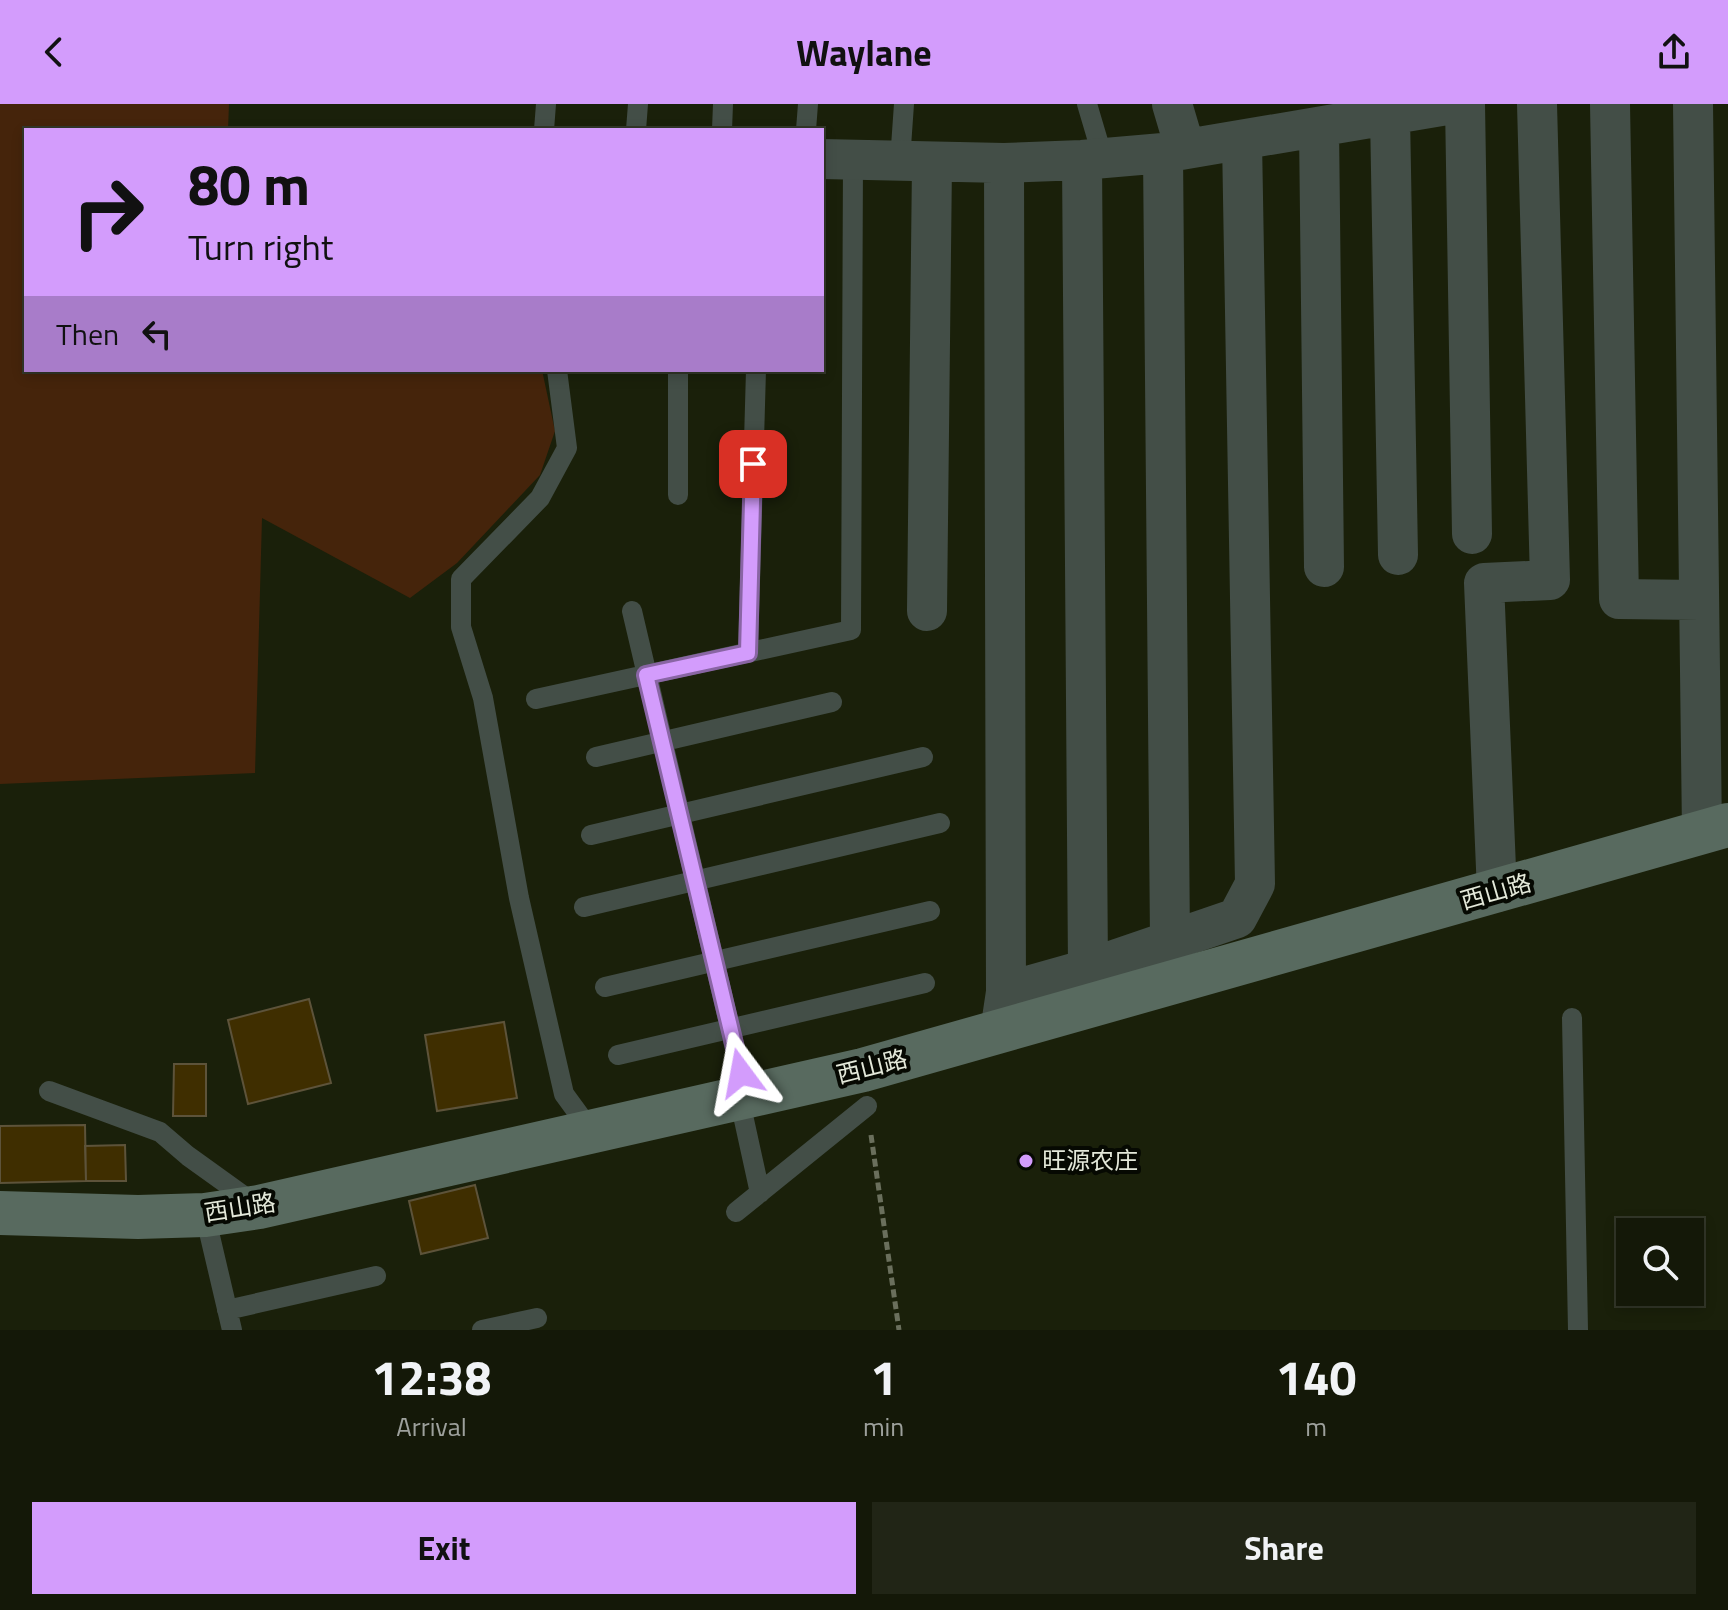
<!DOCTYPE html>
<html lang="en">
<head>
<meta charset="utf-8">
<style>
  body { margin:0; font-family:"Titillium Web","Noto Sans SC",sans-serif; background:#212516; color:#f1f3f6; height:100vh; display:flex; flex-direction:column; font-size:30px; white-space:nowrap }
  * { box-sizing:border-box; margin:0 }
  p { font-size:26px; color:#9da09c }
  .icon { flex:none; width:44px; height:44px; fill:none; stroke:currentColor; stroke-width:2; stroke-linecap:round; stroke-linejoin:round }
  .map { position:relative; height:1226px; overflow:hidden }
  .sheet { display:flex; flex-direction:column; background:#141808; flex:1 }
  .sheet>* { flex:none }
  .top-card { position:absolute; left:24px; top:24px; width:800px; height:244px; border-radius:0px; box-shadow:0 4px 12px #0003,0 0 0 2px #333729; background:#d39cfc; color:#111; overflow:hidden }
  .buttons { position:absolute; left:1616px; top:1114px; display:grid; gap:16px }
  .buttons a { display:grid; place-items:center; width:88px; height:88px; border-radius:0px; background:#141808; box-shadow:0 4px 12px #0003,0 0 0 2px #333729; font-size:40px }
  .pin { position:absolute; display:grid; place-items:center; width:68px; height:68px; color:#fff; margin:-34px; border-radius:16px; box-shadow:0 4px 12px #0006 }
  .me { position:absolute; width:88px; margin:-44px; rotate:347deg; stroke-linejoin:round; filter:drop-shadow(0 0 6px #0008) }
  .turn { display:flex; align-items:center; gap:28px; height:168px; padding:0 32px; font-size:36px }
  .turn .icon { width:104px; height:104px; stroke-width:2.5 }
  .turn b { display:block; font-size:56px; line-height:68px }
  .then { display:flex; align-items:center; height:76px; padding:0 32px; background:#0003; gap:16px; font-size:30px }
  .eta { display:flex; justify-content:space-evenly; align-items:center; height:136px; text-align:center }
  .eta b { font-size:48px; font-weight:700; line-height:56px }
  .button { display:flex; gap:16px; margin-top:auto; padding:16px 32px }
  .button a { flex:1; height:92px; border-radius:0px; background:#d39cfc; color:#111; font-size:32px; font-weight:700; line-height:92px; text-align:center }
  .button a+a { background:#212516; color:#f1f3f6 }
  header { display:flex; justify-content:space-between; align-items:center; height:104px; padding:0 32px; background:#d39cfc; color:#111; font-size:36px; font-weight:700 }
  .map>svg:first-child { display:block }
</style>
</head>
<body>
<header><svg class="icon" aria-label="back" viewBox="0 0 24 24"><path d="M15 5l-7 7 7 7"/></svg>Waylane<svg class="icon" aria-label="share" viewBox="0 0 24 24"><path d="M12 15V3M7 8l5-5 5 5M5 13v7h14v-7"/></svg></header>
<div class="map">
<svg width="1728" height="1226" viewBox="0 0 1728 1226">
  <rect width="100%" height="100%" fill="#1a200a"/>
  <path fill="#45240b" d="M0 0H229L228 26H26V266H542L555 327 540 371 457 459 410 494 262 414 255 669 0 680Z"/>
  <path fill="#3f2e00" stroke="#5d533a" stroke-width="2" d="M309 895 331 979 248 1000 228 916Z
    M504 918 517 994 437 1007 425 931Z
    M174 960H206V1012H173Z
    M85 1021 86 1077 0 1079V1022Z
    M125 1041 126 1077H86L85 1042Z
    M475 1081 488 1134 421 1150 409 1097Z"/>
  <g fill="none" stroke-linecap="round" stroke-linejoin="round">
    <path stroke="#6a6f5c" stroke-width="5" stroke-dasharray="8 4" stroke-linecap="butt" d="M871 1031 899 1226"/>
    <path stroke="#434e47" stroke-width="20" d="M1087 0 1103 54
      M544 26 546 0
      M636 26 638 0
      M722 26 723 0
      M806 26 808 0
      M900 57 904 0
      M557 266 567 344 540 394 461 475V523L483 594 519 794 564 990 591 1027
      M678 391V266
      M632 507 746 992
      M748 549 756 266
      M536 595 851 526 853 56
      M596 653 832 598
      M591 731 923 653
      M584 803 940 719
      M605 883 930 807
      M1572 914 1578 1226
      M618 951 925 879
      M49 987 160 1028 188 1052 255 1100
      M739 993 760 1089
      M736 1108 867 1002
      M205 1111 232 1226
      M227 1206 376 1172
      M482 1226 537 1214"/>
    <path stroke="#434e47" stroke-width="40" d="M1172 0 1185 44
      M1465 0 1472 430
      M1610 0 1619 495 1699 496
      M1693 0 1702 729
      M1390 11 1398 451
      M1319 23 1324 463
      M1163 49 1170 836
      M822 55 1004 59 1082 56 1163 49 1453 0
      M1082 56 1088 865
      M1004 59 1006 888
      M927 507 932 59
      M1497 788 1484 479 1550 476 1537 0
      M1000 928 1006 888 1088 865 1237 814 1255 780 1242 36"/>
    <path stroke="#586a5f" stroke-width="44" d="M0 1109 138 1113 205 1111 259 1103 863 966 1728 721"/>
  </g>
  <g fill="none" stroke-linecap="round" stroke-linejoin="round">
    <defs>
      <path id="route" d="M741 969 646 571 748 549 753 360"/>
    </defs>
    <use href="#route" stroke="#8965a4" stroke-width="20"/>
    <use href="#route" stroke="#d39cfc" stroke-width="14"/>
  </g>
  <circle fill="#d39cfc" stroke="#060902" stroke-width="3" cx="1026" cy="1057" r="8"/>
  <g text-anchor="middle" stroke-width="8" stroke-linejoin="round" paint-order="stroke">
    <g font-size="24" fill="#e3e8d9" stroke="#060902">
      <text transform="translate(1496 788) rotate(-16)" y="8">西山路</text>
      <text transform="translate(872 963) rotate(-14)" y="8">西山路</text>
      <text transform="translate(240 1104) rotate(-9)" y="8">西山路</text>
    </g>
    <g font-size="24" fill="#e3e8d9" stroke="#060902" text-anchor="start">
      <text x="1042" y="1065">旺源农庄</text>
    </g>
  </g>
</svg>
<div class="buttons">
<a><svg class="icon" aria-label="search" viewBox="0 0 24 24"><circle cx="10" cy="10" r="6"/><path d="M15 15l6 6"/></svg></a>
</div>
<div class="pin" style="left:753px;top:360px;background:#d93025"><svg class="icon" aria-label="arrive" viewBox="0 0 24 24"><path d="M6 21V4h12l-3 4 3 4H6"/></svg></div>
<svg class="me" style="left:741px;top:969px" viewBox="-20 -20 40 40"><path d="M0-17L14 15 0 8-14 15z" fill="#d39cfc" stroke="#fff" stroke-width="4"/></svg>
<div class="top-card">
<div class="turn"><svg class="icon" aria-label="right" viewBox="0 0 24 24"><path d="M7 20v-9h11M14 6l5 5-5 5"/></svg><div><b>80 m</b>Turn right</div></div>
<div class="then">Then<svg class="icon" aria-label="left" viewBox="0 0 24 24"><path d="M17 20v-9H6M10 6l-5 5 5 5"/></svg></div>
</div>
</div>
<section class="sheet">
<div class="eta">
<div><b>12:38</b><p>Arrival</p></div>
<div><b>1</b><p>min</p></div>
<div><b>140</b><p>m</p></div>
</div>
<div class="button"><a>Exit</a><a>Share</a></div>
</section>
</body>
</html>
